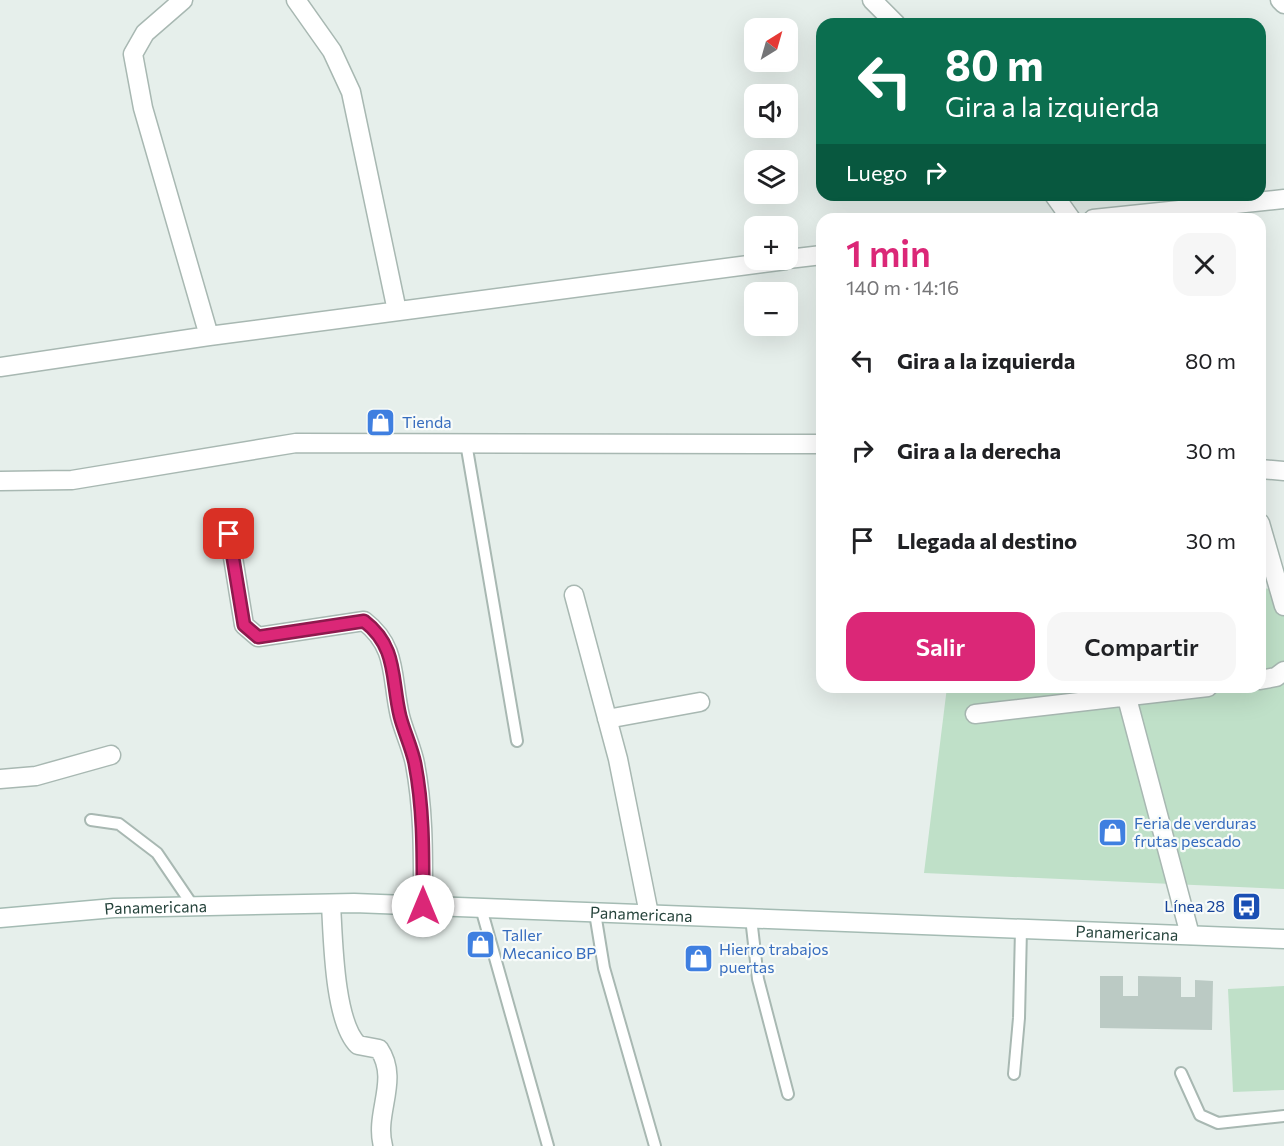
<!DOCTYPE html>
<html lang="es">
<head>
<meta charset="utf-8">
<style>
  body { margin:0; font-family:Commissioner,sans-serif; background:#f6f6f6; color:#202124; height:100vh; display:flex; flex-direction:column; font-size:22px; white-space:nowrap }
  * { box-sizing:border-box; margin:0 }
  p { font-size:20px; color:#757577 }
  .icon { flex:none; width:33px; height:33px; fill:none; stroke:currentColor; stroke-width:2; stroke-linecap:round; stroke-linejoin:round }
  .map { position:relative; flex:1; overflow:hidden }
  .details { position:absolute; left:816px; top:213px; width:450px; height:480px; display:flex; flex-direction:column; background:#fff; border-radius:18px; box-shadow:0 6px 24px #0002 }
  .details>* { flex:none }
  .banner { position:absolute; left:816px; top:18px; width:450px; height:183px; border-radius:18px; box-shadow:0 6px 24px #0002; background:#0b6e4f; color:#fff; overflow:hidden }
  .needle { width:39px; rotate:37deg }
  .tools { position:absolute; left:744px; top:18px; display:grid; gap:12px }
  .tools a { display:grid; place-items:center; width:54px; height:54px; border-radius:12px; background:#fff; box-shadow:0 6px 24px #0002; font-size:30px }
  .pin { position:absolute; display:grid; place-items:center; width:51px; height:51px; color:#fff; margin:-26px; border-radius:12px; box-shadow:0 3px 9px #0006 }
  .me { position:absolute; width:66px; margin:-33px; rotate:0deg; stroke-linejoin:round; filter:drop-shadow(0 0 4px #0008) }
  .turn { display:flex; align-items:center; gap:21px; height:126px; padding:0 30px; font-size:27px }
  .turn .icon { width:78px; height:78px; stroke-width:2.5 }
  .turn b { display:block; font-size:42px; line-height:51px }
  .then { display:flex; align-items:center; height:57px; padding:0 30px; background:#0003; gap:12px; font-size:22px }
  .round { display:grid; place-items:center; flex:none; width:63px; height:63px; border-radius:18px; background:#f6f6f6 }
  .head { display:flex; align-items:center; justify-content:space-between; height:102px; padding:0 30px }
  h1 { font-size:36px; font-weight:600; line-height:45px; color:#db2777 }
  .cta { display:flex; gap:12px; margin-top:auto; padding:12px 30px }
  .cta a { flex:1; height:69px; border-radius:18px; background:#db2777; color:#fff; font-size:24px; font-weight:600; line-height:69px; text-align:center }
  .cta a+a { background:#f6f6f6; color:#202124 }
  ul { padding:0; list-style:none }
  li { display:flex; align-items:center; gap:18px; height:90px; padding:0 30px }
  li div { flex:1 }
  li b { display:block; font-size:22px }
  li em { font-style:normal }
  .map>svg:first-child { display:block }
</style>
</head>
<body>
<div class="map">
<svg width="1284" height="1146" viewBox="0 0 1284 1146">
  <rect width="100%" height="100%" fill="#e6efeb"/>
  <path fill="#bfe0c8" d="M1260 588 1284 590V889L924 873 947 687H1260Z
    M1284 986V1090L1233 1092 1228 989Z"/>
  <path fill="#bbcac4" d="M1100 976H1123V996H1138V976L1181 977V997H1195V980L1213 981 1212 1030 1100 1028Z"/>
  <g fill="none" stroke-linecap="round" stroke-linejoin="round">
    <defs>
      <path id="lane" d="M466 443 517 741
        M91 820 119 824 157 853 193 906
        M481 908 548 1146
        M595 913 604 968 655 1146
        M751 918 758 979 788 1094
        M1181 1073 1200 1115 1218 1123 1284 1116
        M1014 1074 1019 1018 1021 929"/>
      <path id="street" d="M183 0 145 33 133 54 143 108 209 336
        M296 0 332 51 351 92 397 311
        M872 0 896 24
        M1280 0 1284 4
        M1054 195 1071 219
        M1093 219 1284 199
        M788 259 822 255
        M0 367 209 336 786 260
        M1260 469 1284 471
        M0 481 72 480 296 443 822 444
        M1260 523 1284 606
        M229 533 244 625 258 637 364 621C398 647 391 678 400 716 404 732 412 748 415 764 424 811 423 858 423 906
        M574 595 618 759 649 914
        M1260 680 1276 677 1284 671
        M1127 698 1190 935
        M975 714 1208 687
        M607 719 700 702
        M0 779 36 776 111 755
        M331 904C333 938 334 1022 358 1045L379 1049C400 1080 374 1113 383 1146"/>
      <g id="secondary">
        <path id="s1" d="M0 918 114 908 354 903 1284 939"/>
      </g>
    </defs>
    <use href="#lane" stroke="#a8b8b2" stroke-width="14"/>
    <use href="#street" stroke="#a8b8b2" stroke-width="21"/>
    <use href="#secondary" stroke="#a4bbb3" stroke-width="21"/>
    <use href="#lane" stroke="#fff" stroke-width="10"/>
    <use href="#street" stroke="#fff" stroke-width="18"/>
    <use href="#secondary" stroke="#fff" stroke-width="18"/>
  </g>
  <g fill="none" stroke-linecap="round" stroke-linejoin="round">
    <defs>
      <path id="route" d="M229 534 244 625 258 637 364 621C398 647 391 679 400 716 404 732 412 748 415 764 424 811 423 858 423 906"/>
    </defs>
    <use href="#route" stroke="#8e194d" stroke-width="15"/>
    <use href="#route" stroke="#db2777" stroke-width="10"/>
  </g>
  <defs>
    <symbol id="shop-square" viewBox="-11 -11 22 22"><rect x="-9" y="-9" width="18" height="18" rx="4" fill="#3f7fe0" stroke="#f7fbf9"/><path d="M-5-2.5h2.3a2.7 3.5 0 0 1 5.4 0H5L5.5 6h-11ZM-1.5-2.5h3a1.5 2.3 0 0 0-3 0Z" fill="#fff"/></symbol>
    <symbol id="bus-square" viewBox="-11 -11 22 22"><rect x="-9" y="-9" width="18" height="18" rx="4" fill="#1a4fb4" stroke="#f7fbf9"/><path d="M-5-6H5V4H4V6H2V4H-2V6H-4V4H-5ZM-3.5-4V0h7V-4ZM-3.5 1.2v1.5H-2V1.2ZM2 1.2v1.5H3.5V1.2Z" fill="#fff"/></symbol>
  </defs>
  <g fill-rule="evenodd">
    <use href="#shop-square" x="364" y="406" width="33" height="33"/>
    <use href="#shop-square" x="1096" y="816" width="33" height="33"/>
    <use href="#bus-square" x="1230" y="890" width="33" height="33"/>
    <use href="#shop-square" x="464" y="928" width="33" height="33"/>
    <use href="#shop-square" x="682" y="942" width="33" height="33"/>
  </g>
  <g text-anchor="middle" stroke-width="4.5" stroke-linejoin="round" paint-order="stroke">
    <g font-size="16" fill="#366cbe" stroke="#f7fbf9" text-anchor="start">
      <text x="402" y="428">Tienda</text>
      <text x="1134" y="829">Feria de verduras<tspan x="1134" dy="18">frutas pescado</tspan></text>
      <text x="502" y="941">Taller<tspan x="502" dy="18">Mecanico BP</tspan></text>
      <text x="719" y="955">Hierro trabajos<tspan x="719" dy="18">puertas</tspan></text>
    </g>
    <g font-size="16" fill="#164399" stroke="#f7fbf9" text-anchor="end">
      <text x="1225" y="912">Línea 28</text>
    </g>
    <g font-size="16" fill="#24423a" stroke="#f7fbf9">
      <text dy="6" stroke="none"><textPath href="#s1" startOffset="156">Panamericana</textPath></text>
      <text dy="6" stroke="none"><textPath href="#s1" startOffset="642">Panamericana</textPath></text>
      <text dy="6" stroke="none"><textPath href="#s1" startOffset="1128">Panamericana</textPath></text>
    </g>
  </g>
</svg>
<div class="tools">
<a><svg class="needle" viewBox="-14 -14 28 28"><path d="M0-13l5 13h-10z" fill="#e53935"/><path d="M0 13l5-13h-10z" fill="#757577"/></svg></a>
<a><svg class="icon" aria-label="sound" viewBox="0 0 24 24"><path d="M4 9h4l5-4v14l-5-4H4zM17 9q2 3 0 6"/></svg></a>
<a><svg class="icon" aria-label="layers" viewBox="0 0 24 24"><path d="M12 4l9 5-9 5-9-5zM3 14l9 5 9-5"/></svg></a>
<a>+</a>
<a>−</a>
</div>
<div class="pin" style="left:229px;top:534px;background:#d93025"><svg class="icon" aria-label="arrive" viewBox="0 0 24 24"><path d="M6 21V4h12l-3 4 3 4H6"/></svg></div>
<svg class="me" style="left:423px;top:906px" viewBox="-20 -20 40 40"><circle r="19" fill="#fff"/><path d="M0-13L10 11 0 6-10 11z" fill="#db2777"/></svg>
<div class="banner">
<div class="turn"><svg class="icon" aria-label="left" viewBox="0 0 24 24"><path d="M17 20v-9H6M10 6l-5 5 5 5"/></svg><div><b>80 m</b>Gira a la izquierda</div></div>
<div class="then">Luego<svg class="icon" aria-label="right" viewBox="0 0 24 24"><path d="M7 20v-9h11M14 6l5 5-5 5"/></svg></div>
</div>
<section class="details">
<div class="head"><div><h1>1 min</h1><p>140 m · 14:16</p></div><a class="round"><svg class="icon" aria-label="close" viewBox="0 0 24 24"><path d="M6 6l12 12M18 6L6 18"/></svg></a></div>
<ul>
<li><svg class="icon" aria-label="left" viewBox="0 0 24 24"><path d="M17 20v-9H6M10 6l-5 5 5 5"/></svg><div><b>Gira a la izquierda</b></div><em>80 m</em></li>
<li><svg class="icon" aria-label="right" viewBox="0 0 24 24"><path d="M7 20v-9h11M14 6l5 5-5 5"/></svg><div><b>Gira a la derecha</b></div><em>30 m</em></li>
<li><svg class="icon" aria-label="arrive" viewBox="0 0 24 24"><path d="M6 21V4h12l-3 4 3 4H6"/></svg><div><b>Llegada al destino</b></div><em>30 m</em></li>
</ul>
<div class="cta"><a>Salir</a><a>Compartir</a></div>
</section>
</div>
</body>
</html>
